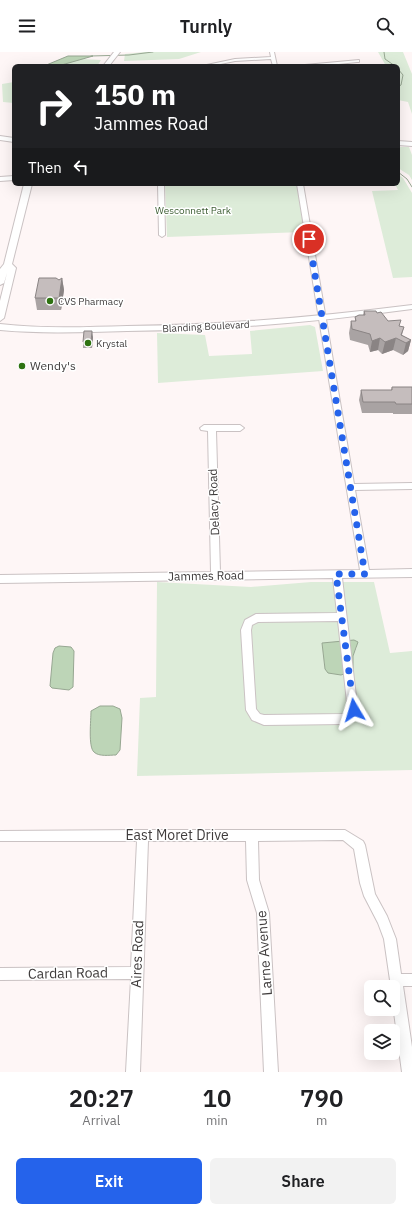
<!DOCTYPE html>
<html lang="en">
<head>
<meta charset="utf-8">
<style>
  body { margin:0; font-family:"IBM Plex Sans",sans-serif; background:#f2f2f2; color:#202124; height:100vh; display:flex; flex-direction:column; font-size:15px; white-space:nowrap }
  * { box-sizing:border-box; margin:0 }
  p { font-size:13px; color:#757577 }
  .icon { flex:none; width:22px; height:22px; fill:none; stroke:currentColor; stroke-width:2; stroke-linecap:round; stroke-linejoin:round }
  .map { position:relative; height:1020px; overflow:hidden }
  .details { display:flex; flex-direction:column; background:#fff; flex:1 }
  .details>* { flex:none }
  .hud { position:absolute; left:12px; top:12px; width:388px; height:122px; border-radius:6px; box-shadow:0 4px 16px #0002; background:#202124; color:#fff; overflow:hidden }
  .fabs { position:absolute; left:364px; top:928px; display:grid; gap:8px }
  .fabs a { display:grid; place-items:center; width:36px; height:36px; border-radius:6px; background:#fff; box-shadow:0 4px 16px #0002; font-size:20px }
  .pin { position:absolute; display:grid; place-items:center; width:34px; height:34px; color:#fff; margin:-17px; border:2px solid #fff; border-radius:50%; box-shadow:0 1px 4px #0007 }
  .me { position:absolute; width:44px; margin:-22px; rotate:353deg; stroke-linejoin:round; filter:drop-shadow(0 0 3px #0008) }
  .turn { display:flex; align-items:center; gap:14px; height:84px; padding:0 16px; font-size:18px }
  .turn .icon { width:52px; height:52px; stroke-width:2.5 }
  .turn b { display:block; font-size:28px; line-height:34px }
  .then { display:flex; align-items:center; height:38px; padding:0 16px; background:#0003; gap:8px; font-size:15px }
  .eta { display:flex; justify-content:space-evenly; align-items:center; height:68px; text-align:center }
  .eta b { font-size:24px; font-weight:600; line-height:28px }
  .cta { display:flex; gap:8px; margin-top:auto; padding:8px 16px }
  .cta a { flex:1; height:46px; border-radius:6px; background:#2563eb; color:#fff; font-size:16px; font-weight:600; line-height:46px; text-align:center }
  .cta a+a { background:#f2f2f2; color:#202124 }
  header { display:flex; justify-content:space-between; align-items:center; height:52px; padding:0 16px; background:#fff; font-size:18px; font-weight:600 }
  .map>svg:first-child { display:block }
</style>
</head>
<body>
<header><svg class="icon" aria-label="menu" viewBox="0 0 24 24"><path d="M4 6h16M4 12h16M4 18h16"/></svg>Turnly<svg class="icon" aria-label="search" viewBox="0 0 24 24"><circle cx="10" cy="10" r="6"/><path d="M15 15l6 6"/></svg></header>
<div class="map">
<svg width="412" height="1020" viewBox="0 0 412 1020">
  <rect width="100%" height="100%" fill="#fef6f6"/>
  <path fill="#ddecd9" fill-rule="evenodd" d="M145 0H201L179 7 124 9 125 2Z
    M378 0H403L412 22V62L408 50 398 48V14H386Z
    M82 7 101 8 97 14H58Z
    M14 30V51L3 50 2 32Z
    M398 95H409L412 103V128L409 123 398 116Z
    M398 122 403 126 412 141V225L393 226 372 139 398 138 395 132H398Z
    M165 132H297L304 180 167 185Z
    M310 273 315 275 323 319 158 331 157 281 205 283 209 304 252 302 250 279Z
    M157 530 251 535 311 530H374L390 601 412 599V718L137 724 140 646 156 645ZM322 591H334L357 595 353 604V616L325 617Z"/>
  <path fill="#bdd5b7" stroke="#97a792" d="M68 4H93L58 14H44Z
    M354 588 358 590 353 604V616L352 619 341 623 328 621 325 617 322 591Z
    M59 594 71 595 74 599 73 635 69 638 52 636 50 634 53 601 55 596Z
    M100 654H113L120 657 122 666 120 698 116 703C110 703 99 705 94 700 88 695 91 668 91 659Z"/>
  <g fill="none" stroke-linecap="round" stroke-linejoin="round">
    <path stroke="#97a792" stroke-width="1" d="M384 0 385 7 395 14
      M91 4 129 3 153 0
      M398 17 403 23 401 33 398 35
      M398 120 407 127 412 135"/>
    <defs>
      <path id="minor" d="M270 0H274L277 14H273L271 7 235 9 211 14H202L235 7 271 5Z
        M359 8V10H357L320 14H303L305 13Z
        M0 84 14 86V90L0 88Z
        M398 89 412 90V94L398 93Z
        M14 124V128L0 129V125Z
        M158 132H164L165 183 162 185 159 183Z
        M297 132H303L354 432 412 431V437L355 438 369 518 412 517V525L342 526 358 661 352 669 344 672 264 673 252 668 246 658 241 578 245 568 256 562 337 561 333 526 0 531V523L211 520 208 379 201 378 200 376 204 373H240L244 376 240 379H216L220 520 360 518ZM338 569 348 659 344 662 264 663 260 662 256 657 251 578 252 573 258 570Z
        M142 778H345L363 789 365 793 375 842 387 864 396 887 401 922H412V934H403L412 995V1020H402L393 953V935H391L384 887 378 871 364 844 360 831 354 797 343 788 258 789 259 828 269 861 278 1020H264L257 861 247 828 246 789H148L140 1020H126L131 927 0 928V916L131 915 137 789H0V779Z"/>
      <path id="major" d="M114 0H120L109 14H103Z
        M24 132H32L12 212 16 216 4 266 0 269V249L7 221 4 231 0 233V217L4 212Z
        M412 253V257C317 270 223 278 127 279 85 280 43 282 0 278V272C43 277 85 275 127 274 223 273 317 265 412 253Z"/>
    </defs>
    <use href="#minor" stroke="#cac2c3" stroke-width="2"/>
    <use href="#major" stroke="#cac2c3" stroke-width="2"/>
    <use href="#minor" fill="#fff" fill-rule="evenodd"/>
    <use href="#major" fill="#fff" fill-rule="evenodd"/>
  </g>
  <path fill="#a9a3a3" d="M62 226 64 238 61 258H37L35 246 59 228Z
    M364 259 377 261 388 269 400 274 404 275 402 283 411 288 408 299 403 303 393 298 382 302 378 298 370 300 368 293 350 288 349 281 351 269H355V265L363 263Z
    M93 285 92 296H83V290Z
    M392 335H412V362H393V361H362L359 348 361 338H391Z"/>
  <path fill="#8a8484" d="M62 226 64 238 61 258 59 246Z
    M92 279 93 285 92 296 91 290Z
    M380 286 378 298 370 300 372 289Z
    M396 286 393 298 382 302 385 290Z
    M411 288 408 299 403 303 406 291Z"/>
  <path fill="#c5bdbd" stroke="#8a8484" d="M39 226H56L59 228 62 226 59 246H35Z
    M364 259H376L377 261 381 260 388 269 401 268 399 274 404 275 401 283 411 288 406 291 396 286 385 290 380 286 372 289 370 282 352 277 351 269H356L355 265 359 263H365Z
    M84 279H92L91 290H83Z
    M392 335H412V352H396L395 350H363L361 338H392Z"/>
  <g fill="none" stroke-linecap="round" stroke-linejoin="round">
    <path stroke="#2563eb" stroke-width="7" stroke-dasharray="0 12.6" d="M309 187 365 522H336L354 658"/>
  </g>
  <g fill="#2e7211" stroke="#fff" stroke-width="1.5">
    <circle cx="50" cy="249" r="4"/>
    <circle cx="88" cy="291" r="4"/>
    <circle cx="22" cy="314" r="4"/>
  </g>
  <g text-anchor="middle" stroke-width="3" stroke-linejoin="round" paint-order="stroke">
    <g font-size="10" fill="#3b5c31" stroke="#fff">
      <text x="193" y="162">Wesconnett Park</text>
    </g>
    <g font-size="10" fill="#3f3c3c" stroke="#fff" text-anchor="start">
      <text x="58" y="253">CVS Pharmacy</text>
      <text x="96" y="295">Krystal</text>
    </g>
    <g font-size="10" fill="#3f3c3c" stroke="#fff">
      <text transform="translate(206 274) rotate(-3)" y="4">Blanding Boulevard</text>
    </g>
    <g font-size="12" fill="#3f3c3c" stroke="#fff" text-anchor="start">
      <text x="30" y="318">Wendy's</text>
    </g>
    <g font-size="12" fill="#3f3c3c" stroke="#fff">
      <text transform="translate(214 450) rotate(-92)" y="4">Delacy Road</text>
      <text transform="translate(206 524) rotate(-1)" y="4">Jammes Road</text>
    </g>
    <g font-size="14" fill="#3f3c3c" stroke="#fff">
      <text x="177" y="788">East Moret Drive</text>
      <text transform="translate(264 901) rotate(-94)" y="5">Larne Avenue</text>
      <text transform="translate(137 902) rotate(-88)" y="5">Aires Road</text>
      <text transform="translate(68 921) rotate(-1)" y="5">Cardan Road</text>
    </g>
  </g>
</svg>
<div class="fabs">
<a><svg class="icon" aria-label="search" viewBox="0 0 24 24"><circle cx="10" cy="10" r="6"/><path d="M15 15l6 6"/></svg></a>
<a><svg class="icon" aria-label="layers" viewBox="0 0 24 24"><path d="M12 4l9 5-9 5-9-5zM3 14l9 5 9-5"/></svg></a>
</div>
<div class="pin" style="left:309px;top:187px;background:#d93025"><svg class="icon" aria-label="arrive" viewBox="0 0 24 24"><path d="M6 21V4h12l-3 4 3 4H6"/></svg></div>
<svg class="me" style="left:354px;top:658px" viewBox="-20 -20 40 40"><path d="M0-17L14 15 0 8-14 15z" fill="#2563eb" stroke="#fff" stroke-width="4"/></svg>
<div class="hud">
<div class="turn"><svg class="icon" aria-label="right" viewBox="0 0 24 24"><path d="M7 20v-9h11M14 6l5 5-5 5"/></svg><div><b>150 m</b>Jammes Road</div></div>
<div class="then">Then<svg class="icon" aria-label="left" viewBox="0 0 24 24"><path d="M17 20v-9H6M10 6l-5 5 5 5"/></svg></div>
</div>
</div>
<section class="details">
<div class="eta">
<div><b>20:27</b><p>Arrival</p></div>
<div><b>10</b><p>min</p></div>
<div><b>790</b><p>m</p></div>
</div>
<div class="cta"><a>Exit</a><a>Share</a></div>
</section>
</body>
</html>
